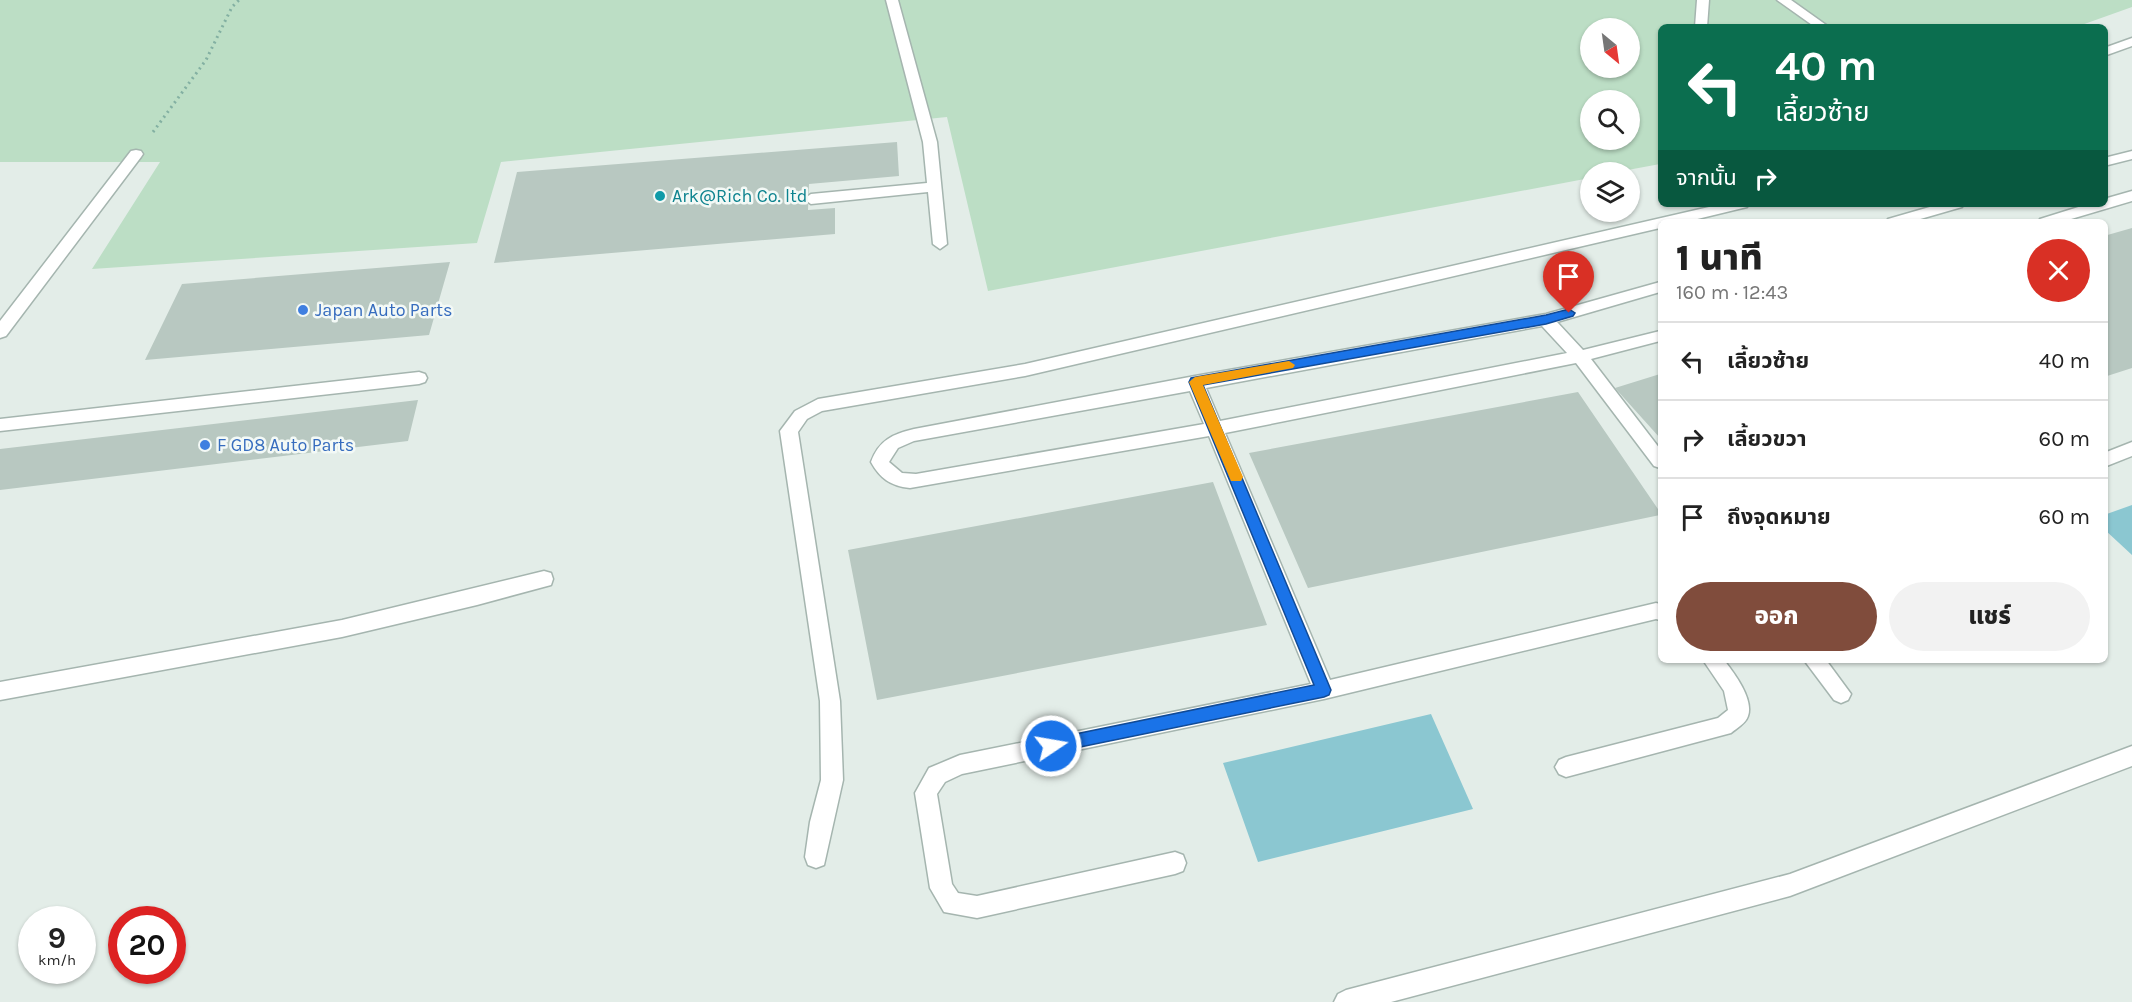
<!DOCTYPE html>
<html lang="th">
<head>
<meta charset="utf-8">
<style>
  body { margin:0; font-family:Karla,"Noto Sans Thai",sans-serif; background:#f2f2f2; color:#222; height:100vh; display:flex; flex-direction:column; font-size:22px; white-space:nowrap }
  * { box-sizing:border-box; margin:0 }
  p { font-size:20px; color:#767676 }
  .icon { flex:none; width:33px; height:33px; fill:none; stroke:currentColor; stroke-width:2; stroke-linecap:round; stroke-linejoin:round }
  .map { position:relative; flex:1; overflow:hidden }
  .details { position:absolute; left:1658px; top:219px; width:450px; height:444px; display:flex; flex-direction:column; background:#fff; border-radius:9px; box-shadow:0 2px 4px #0004 }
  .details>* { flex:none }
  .banner { position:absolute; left:1658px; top:24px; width:450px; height:183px; border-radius:9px; box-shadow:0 2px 4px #0004; background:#0b6e4f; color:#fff; overflow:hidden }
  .needle { width:39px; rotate:151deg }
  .fabs { position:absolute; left:1580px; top:18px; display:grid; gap:12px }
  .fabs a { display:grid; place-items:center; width:60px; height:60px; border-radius:50%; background:#fff; box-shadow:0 2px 4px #0004; font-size:30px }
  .speed { position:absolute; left:18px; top:906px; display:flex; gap:12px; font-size:30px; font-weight:700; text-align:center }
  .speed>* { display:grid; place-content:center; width:78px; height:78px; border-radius:50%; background:#fff; box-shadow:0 2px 4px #0004; line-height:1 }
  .speed small { font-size:15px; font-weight:400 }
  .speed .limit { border:9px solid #d22; background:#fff; color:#111 }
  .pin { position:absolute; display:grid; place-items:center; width:51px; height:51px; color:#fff; margin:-62px -26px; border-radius:50% 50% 50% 0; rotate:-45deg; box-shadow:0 0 6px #0007 }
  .pin .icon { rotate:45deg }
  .me { position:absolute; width:66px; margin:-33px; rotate:78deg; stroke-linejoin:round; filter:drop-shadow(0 0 4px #0008) }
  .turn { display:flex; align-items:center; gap:21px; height:126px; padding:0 18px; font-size:27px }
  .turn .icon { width:78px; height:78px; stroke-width:2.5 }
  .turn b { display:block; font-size:42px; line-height:51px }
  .then { display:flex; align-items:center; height:57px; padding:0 18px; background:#0003; gap:12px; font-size:22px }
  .round { display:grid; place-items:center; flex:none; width:63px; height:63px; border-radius:32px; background:#f2f2f2 }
  .head { display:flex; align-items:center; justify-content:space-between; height:102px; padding:0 18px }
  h1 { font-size:36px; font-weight:800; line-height:45px }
  .primary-button { display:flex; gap:12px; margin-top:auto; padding:12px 18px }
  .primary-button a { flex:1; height:69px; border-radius:36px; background:#804c3c; color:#fff; font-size:24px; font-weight:800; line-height:69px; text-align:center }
  .primary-button a+a { background:#f2f2f2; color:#222 }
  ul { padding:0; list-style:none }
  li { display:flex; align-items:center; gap:18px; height:78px; padding:0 18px; border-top:2px solid #e0e0e0 }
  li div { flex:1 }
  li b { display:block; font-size:22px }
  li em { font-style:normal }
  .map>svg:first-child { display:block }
</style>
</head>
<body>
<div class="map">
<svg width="2132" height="1002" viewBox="0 0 2132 1002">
  <rect width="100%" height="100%" fill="#e3ede8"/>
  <path fill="#bcdec5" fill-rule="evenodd" d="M0 0H2132V7L2076 27H1660V164L1617 172H1590V178L988 291 947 117 501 162 477 243 92 269 160 162H0ZM1590 28H1629V68H1590ZM1590 100H1629V140H1590Z"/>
  <path fill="#8bc7d1" d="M2132 505V555L2105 530 2104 515Z
    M1431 714 1473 809 1258 862 1223 763Z"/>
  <path fill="#b8c8c1" d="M897 142 899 176 809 184 808 210 835 208V234L494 263 517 172Z
    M2132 228V368L2104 377V236Z
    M450 262 429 335 145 360 182 284Z
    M1660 374V438L1615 388Z
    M1578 392 1660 512V515L1308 588 1249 453Z
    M418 400 408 441 0 490V449Z
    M1213 482 1267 625 877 700 848 550Z"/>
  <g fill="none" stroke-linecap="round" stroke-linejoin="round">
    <defs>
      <path id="minor" d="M886 0H898L937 142 947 244 940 249 933 244 928 192 811 204 804 199 811 194 927 183 923 142Z
        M1697 0H1709L1707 27H1695Z
        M1777 0H1791L1829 27H1815Z
        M2132 38V46L2104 56V48Z
        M136 150 141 151 143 154 141 157 6 336 0 338V321L131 151Z
        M2132 151V159L2104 166V158Z
        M2132 191V201L2061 222H2038L2040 219 2088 204H2104V199Z
        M1722 204H1749L1747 207 1685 222H1660V228L1025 376 822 411 807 419 798 432 840 701 843 780 824 865 816 868 808 865 805 857 810 822 821 780 820 701 780 431 795 411 818 399 1025 364Z
        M1940 204H1964L1962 207 1910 222H1886L1888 219Z
        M1660 282V292L1557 322 1583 350 1660 331V341L1591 359 1660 449V468L1654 466 1576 363 1225 433 1330 680 1656 603 1660 604V620L1656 619 1324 699 962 774 945 782 937 794 952 884 958 893 977 896 1175 852 1183 855 1186 863 1183 871 1175 874 977 918 944 912 930 888 915 793 929 768 960 755 1311 684 1209 436 910 488C890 486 880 478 871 462 879 440 893 434 914 429L1195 376 1546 314ZM1542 326 1567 353 1220 421 1206 388ZM1190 391 1204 424 916 474 902 473 889 462 898 448 914 441Z
        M419 372 425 374 427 378 425 382 419 384 0 431V419Z
        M2132 442V456L2104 467V453Z
        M544 571 551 573 553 579 551 585 477 605 342 637 0 700V682L342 620Z
        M1703 660H1724C1734 673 1754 699 1748 716 1746 723 1737 728 1731 733L1566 777 1559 774 1555 767 1559 760 1566 757 1718 718 1728 710 1724 691Z
        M1804 660H1826L1851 694 1848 700 1841 703 1834 700Z
        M2132 746V766L1790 896 1391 1002H1334L1338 994 1346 990 1790 874Z"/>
    </defs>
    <use href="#minor" stroke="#a5b5af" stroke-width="3"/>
    <path stroke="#83b0a2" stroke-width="3" stroke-dasharray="2 4" stroke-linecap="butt" d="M153 132 206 60 232 7 239 0"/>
    <use href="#minor" fill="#fff" fill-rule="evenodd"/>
  </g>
  <path fill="#1a73e8" stroke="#114b97" stroke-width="1.5" d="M1569 309 1575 313 1573 316 1546 324 1203 385 1331 690 1329 695 1324 697 1051 753 1045 751 1043 746 1045 741 1051 739 1314 685 1189 382 1191 378 1546 315Z"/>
  <path fill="#f59e0b" d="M1289 361 1295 365 1293 368 1203 385 1243 477 1241 481H1231L1189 382 1195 377Z"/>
  <circle fill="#0f9aa8" stroke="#f3f9f6" stroke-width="2" cx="660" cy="196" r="6"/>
  <g fill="#3f7fe0" stroke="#f3f9f6" stroke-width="2">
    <circle cx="303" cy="310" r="6"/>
    <circle cx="205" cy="445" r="6"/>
  </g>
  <g text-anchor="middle" stroke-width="5" stroke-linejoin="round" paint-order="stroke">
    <g font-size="18" fill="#0d838f" stroke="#f3f9f6" text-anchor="start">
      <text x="672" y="202">Ark@Rich Co. ltd</text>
    </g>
    <g font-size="18" fill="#366cbe" stroke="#f3f9f6" text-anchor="start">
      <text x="315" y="316">Japan Auto Parts</text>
      <text x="217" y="451">F GD8 Auto Parts</text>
    </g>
  </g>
</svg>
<div class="fabs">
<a><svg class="needle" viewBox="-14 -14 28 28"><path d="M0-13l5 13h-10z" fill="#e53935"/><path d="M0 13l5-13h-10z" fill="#767676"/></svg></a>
<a><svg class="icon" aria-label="search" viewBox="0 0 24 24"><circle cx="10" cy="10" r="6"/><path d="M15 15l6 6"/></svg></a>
<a><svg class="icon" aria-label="layers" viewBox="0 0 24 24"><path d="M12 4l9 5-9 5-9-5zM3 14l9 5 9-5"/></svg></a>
</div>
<div class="speed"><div>9<small>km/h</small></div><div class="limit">20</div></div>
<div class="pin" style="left:1569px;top:313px;background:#d93025"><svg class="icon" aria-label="arrive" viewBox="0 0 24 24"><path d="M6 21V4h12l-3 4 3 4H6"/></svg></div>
<svg class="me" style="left:1051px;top:746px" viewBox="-20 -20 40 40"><circle r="17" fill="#1a73e8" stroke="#fff" stroke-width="3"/><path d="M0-11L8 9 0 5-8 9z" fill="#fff"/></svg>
<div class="banner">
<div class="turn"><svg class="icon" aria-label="left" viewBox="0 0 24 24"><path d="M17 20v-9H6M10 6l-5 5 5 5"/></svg><div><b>40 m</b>เลี้ยวซ้าย</div></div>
<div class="then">จากนั้น<svg class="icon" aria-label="right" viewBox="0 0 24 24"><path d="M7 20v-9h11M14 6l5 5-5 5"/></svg></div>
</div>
<section class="details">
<div class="head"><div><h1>1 นาที</h1><p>160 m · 12:43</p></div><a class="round" style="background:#d93025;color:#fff"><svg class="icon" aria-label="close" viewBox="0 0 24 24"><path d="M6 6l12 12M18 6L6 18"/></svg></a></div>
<ul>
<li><svg class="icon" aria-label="left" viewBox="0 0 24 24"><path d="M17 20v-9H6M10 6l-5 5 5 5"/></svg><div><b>เลี้ยวซ้าย</b></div><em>40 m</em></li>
<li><svg class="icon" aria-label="right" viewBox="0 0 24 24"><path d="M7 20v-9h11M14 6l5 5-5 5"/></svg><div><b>เลี้ยวขวา</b></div><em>60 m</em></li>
<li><svg class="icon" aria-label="arrive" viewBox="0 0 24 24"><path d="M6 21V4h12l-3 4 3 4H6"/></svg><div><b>ถึงจุดหมาย</b></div><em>60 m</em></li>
</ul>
<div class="primary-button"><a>ออก</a><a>แชร์</a></div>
</section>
</div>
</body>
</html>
